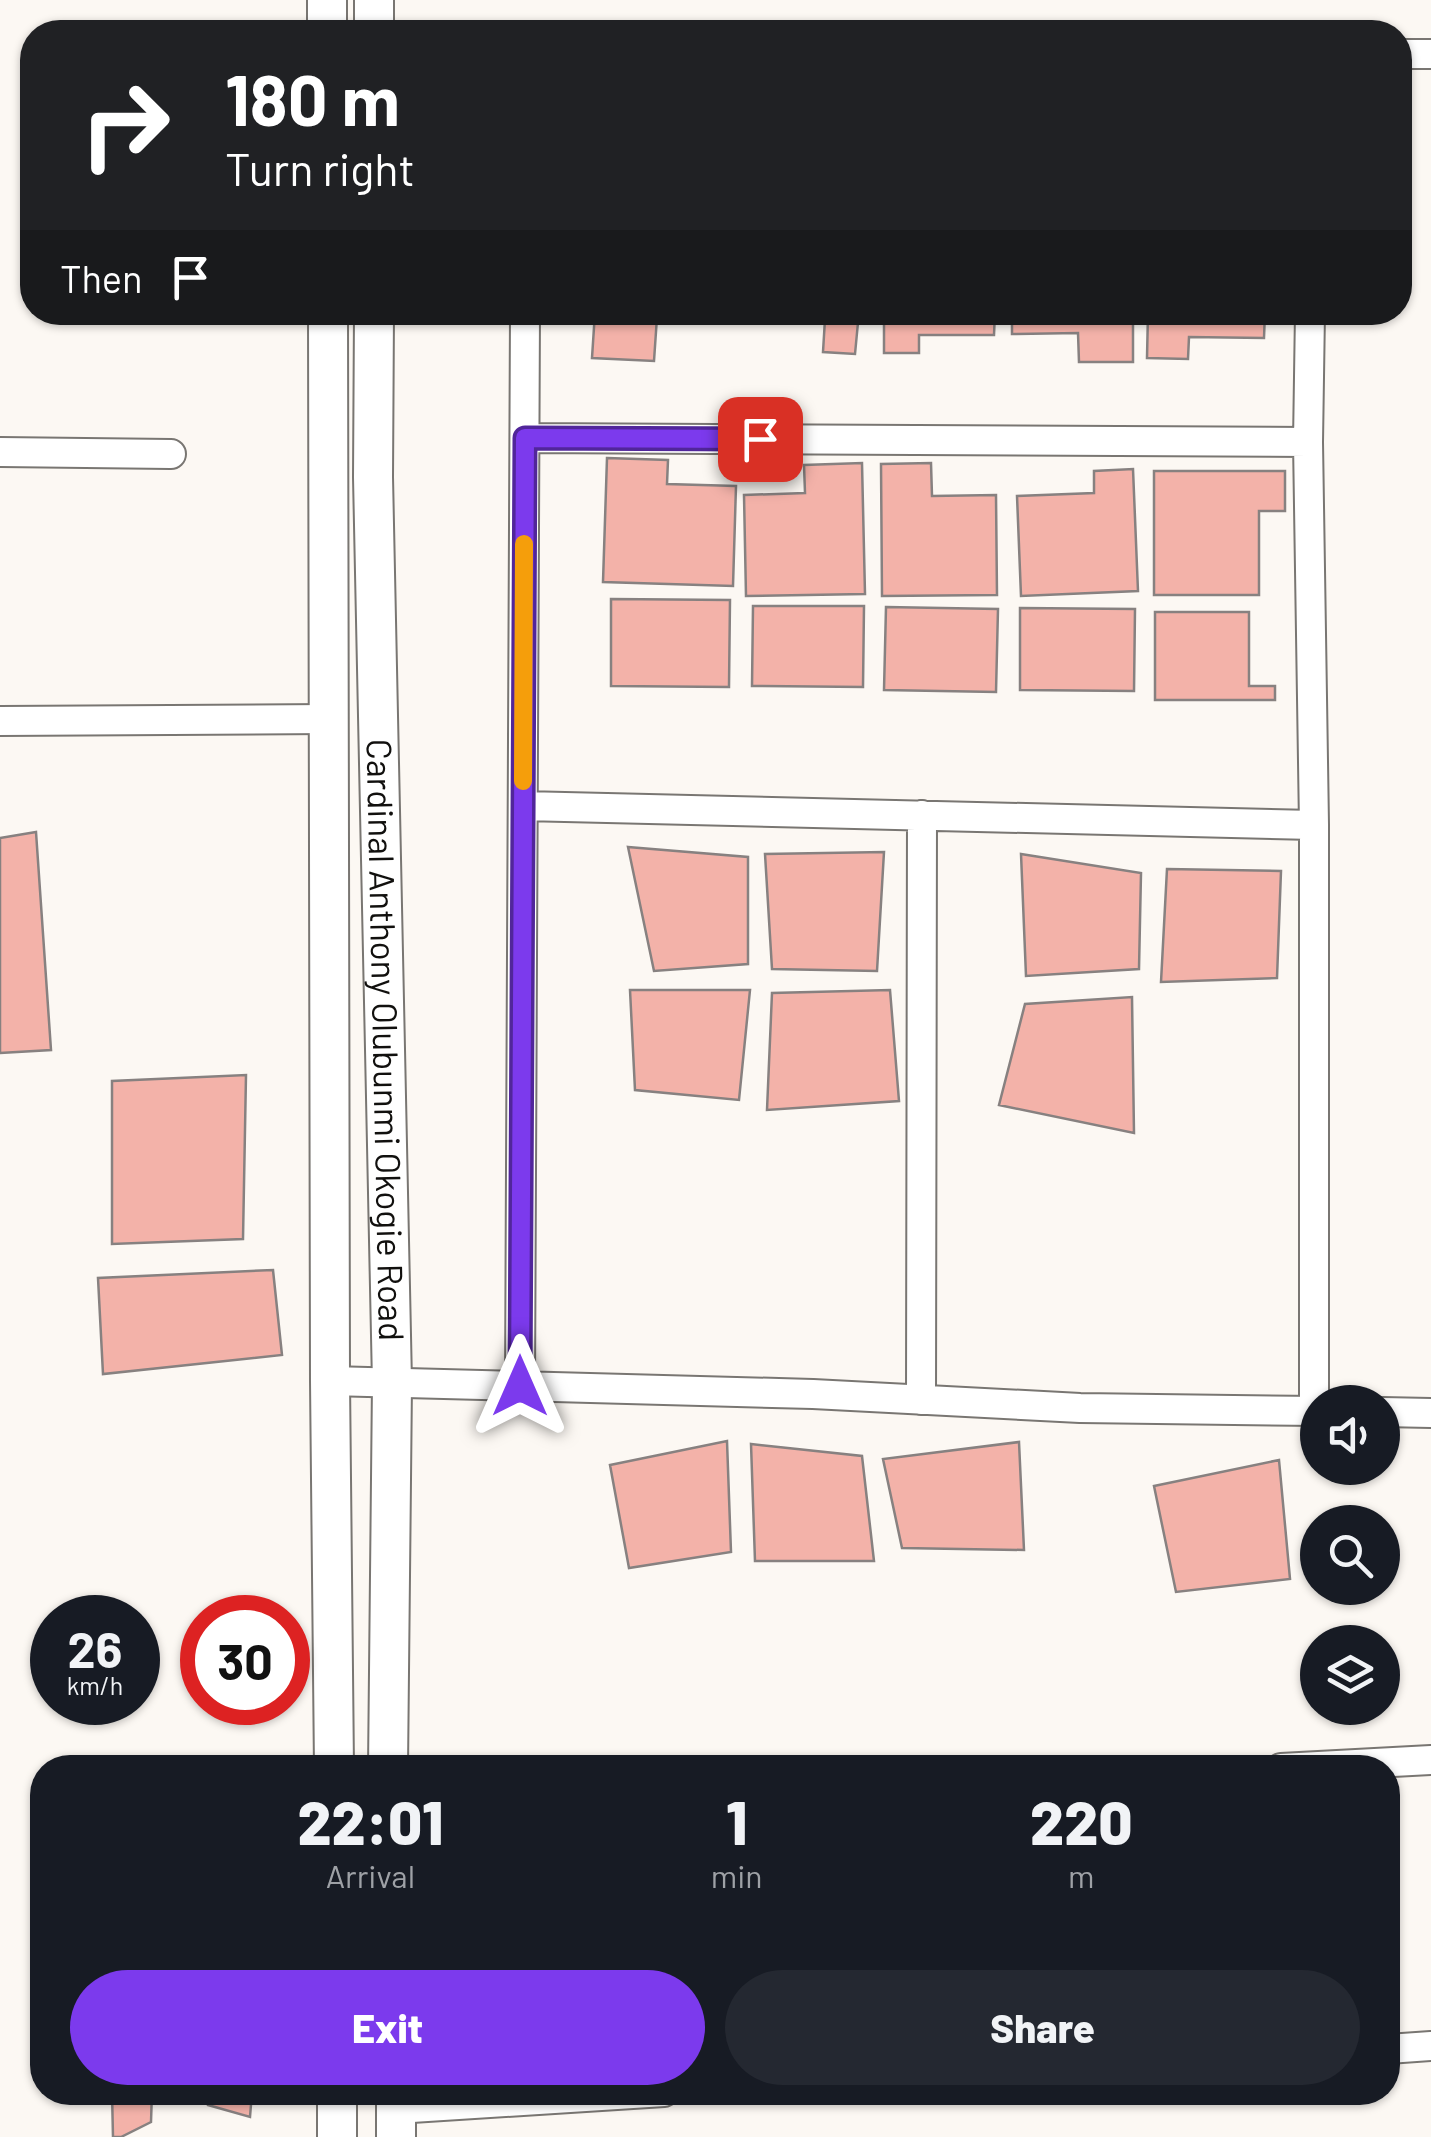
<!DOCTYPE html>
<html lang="en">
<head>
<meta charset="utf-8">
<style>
  body { margin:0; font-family:Barlow,sans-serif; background:#242831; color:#f1f3f6; height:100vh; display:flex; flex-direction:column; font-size:38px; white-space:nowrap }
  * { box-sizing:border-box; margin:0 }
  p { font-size:32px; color:#9ea1a6 }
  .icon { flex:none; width:55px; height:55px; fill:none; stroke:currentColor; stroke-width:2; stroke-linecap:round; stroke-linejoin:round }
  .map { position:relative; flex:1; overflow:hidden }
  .sheet { position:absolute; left:30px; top:1755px; width:1370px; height:350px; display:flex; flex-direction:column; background:#171b24; border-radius:40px; box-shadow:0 2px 8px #0004 }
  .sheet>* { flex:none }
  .guide { position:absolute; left:20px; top:20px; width:1392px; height:305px; border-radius:40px; box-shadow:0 2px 8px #0004; background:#202124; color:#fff; overflow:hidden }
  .tools { position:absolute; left:1300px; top:1385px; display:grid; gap:20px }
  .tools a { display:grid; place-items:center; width:100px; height:100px; border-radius:50%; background:#171b24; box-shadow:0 2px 8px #0004; font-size:50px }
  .speed { position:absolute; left:30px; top:1595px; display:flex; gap:20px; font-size:50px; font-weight:700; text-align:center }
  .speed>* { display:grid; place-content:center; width:130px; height:130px; border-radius:50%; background:#171b24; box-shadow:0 2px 8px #0004; line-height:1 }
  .speed small { font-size:25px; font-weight:400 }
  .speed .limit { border:15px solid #d22; background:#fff; color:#111 }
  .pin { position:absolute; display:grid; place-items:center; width:85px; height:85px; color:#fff; margin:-42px; border-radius:20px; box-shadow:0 5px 15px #0006 }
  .me { position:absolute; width:110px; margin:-55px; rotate:0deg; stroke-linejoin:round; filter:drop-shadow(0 0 8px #0008) }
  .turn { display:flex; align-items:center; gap:35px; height:210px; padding:0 40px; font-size:45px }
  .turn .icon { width:130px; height:130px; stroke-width:2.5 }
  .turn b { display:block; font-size:70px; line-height:85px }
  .then { display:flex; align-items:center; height:95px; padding:0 40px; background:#0003; gap:20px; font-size:38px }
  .eta { display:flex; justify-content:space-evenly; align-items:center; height:170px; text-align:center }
  .eta b { font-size:60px; font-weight:800; line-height:70px }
  .button { display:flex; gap:20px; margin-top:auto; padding:20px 40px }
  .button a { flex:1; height:115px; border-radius:60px; background:#7c3aed; color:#fff; font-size:40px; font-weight:800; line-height:115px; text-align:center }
  .button a+a { background:#242831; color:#f1f3f6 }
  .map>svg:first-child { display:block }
</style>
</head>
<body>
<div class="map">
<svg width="1431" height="2137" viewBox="0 0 1431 2137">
  <rect width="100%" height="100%" fill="#fcf8f3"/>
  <path fill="#f3b2a9" stroke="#878180" stroke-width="2.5" d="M595 312H727V321L657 317 654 361 592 358Z
    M859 312 855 354 823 352 825 319 748 313Z
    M884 312H995L994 335H919V353H884Z
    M1012 312H1133V362H1079L1078 333 1012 334Z
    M1148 312H1265L1264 338 1189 337 1188 359 1147 358Z
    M607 458 668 460 667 484 736 486 733 586 603 582Z
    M862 463 865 594 746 596 744 495 805 493 804 465Z
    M931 463 932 496 996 495 997 595 882 596 881 464Z
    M1133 469 1138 591 1021 596 1017 496 1094 493V471Z
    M1154 471H1285V511H1259V595H1154Z
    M611 599 730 600 729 687 611 686Z
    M753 606H864L863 687 752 686Z
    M886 607 998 609 996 692 884 690Z
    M1020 608 1135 609 1134 691 1020 690Z
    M1155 612H1249V686H1275V700H1155Z
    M36 832 51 1050 0 1053V838Z
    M628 847 748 857V964L654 971Z
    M884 852 877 971 772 969 765 854Z
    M1021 854 1141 873 1139 969 1026 976Z
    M1167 869 1281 871 1277 978 1161 982Z
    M630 990H750L739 1100 635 1090Z
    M890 990 899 1101 767 1110 772 993Z
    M1132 997 1134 1133 999 1105 1025 1004Z
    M246 1075 243 1239 112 1244V1081Z
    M273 1270 282 1355 103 1374 98 1278Z
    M727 1441 731 1552 629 1568 610 1465Z
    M1019 1442 1024 1550 902 1548 883 1459Z
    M751 1444 862 1456 874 1561H755Z
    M1279 1460 1290 1579 1176 1592 1154 1486Z
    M112 2092H152L151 2122 121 2137H113Z
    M209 2092H252L250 2117 208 2105Z"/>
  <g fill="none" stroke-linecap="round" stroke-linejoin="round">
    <defs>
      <path id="street" d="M1400 54H1431
        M1310 312 1308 442 1314 825V1411
        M525 438 1308 442
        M0 452 171 454
        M0 721 330 719
        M523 806 1314 825
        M330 1381 813 1394 1080 1408 1318 1411
        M520 1386 525 312
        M921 1400 922 815
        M1382 1412 1431 1413
        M1281 1768 1431 1760
        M1388 2049 1431 2046
        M396 2109 664 2092"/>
      <g id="secondary">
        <path d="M327 0V32"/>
        <path d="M374 32V0"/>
        <path d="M328 312 330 1381 334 1768"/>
        <path id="s1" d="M374 312 373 477 392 1383 388 1768"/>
        <path d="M337 2092V2137"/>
        <path d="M396 2092V2137"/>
      </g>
    </defs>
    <use href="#street" stroke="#797672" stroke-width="32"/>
    <use href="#secondary" stroke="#797672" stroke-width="42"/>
    <use href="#street" stroke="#fff" stroke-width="28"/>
    <use href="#secondary" stroke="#fff" stroke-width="38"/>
  </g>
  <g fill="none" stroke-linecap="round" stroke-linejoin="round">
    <defs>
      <path id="route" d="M520 1386 525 438 760 439"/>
    </defs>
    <use href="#route" stroke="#51269a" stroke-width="25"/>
    <use href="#route" stroke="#7c3aed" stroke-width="18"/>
    <path stroke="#f59e0b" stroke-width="18" d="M523 781 524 544"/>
  </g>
  <g text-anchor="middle" stroke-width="8" stroke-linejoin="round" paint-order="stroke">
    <g font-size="35" fill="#11100e" stroke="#fff">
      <text dy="12" stroke="none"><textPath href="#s1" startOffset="728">Cardinal Anthony Olubunmi Okogie Road</textPath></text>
    </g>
  </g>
</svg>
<div class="tools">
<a><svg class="icon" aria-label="sound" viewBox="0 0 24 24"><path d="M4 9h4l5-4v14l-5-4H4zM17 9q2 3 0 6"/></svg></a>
<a><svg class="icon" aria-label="search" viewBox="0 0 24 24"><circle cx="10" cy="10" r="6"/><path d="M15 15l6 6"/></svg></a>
<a><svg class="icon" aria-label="layers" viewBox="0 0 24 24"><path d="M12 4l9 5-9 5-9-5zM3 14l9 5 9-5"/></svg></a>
</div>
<div class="speed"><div>26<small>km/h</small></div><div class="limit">30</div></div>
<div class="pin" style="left:760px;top:439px;background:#d93025"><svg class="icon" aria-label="arrive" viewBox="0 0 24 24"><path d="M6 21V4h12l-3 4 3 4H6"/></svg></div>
<svg class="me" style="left:520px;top:1386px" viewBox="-20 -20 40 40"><path d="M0-17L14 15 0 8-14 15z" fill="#7c3aed" stroke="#fff" stroke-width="4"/></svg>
<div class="guide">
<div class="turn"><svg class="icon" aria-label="right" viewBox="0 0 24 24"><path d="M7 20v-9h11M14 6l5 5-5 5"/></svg><div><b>180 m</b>Turn right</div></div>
<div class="then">Then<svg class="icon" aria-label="arrive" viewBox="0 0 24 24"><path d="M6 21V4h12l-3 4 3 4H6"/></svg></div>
</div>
<section class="sheet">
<div class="eta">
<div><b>22:01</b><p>Arrival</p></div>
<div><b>1</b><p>min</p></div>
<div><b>220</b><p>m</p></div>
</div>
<div class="button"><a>Exit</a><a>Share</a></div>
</section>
</div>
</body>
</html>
